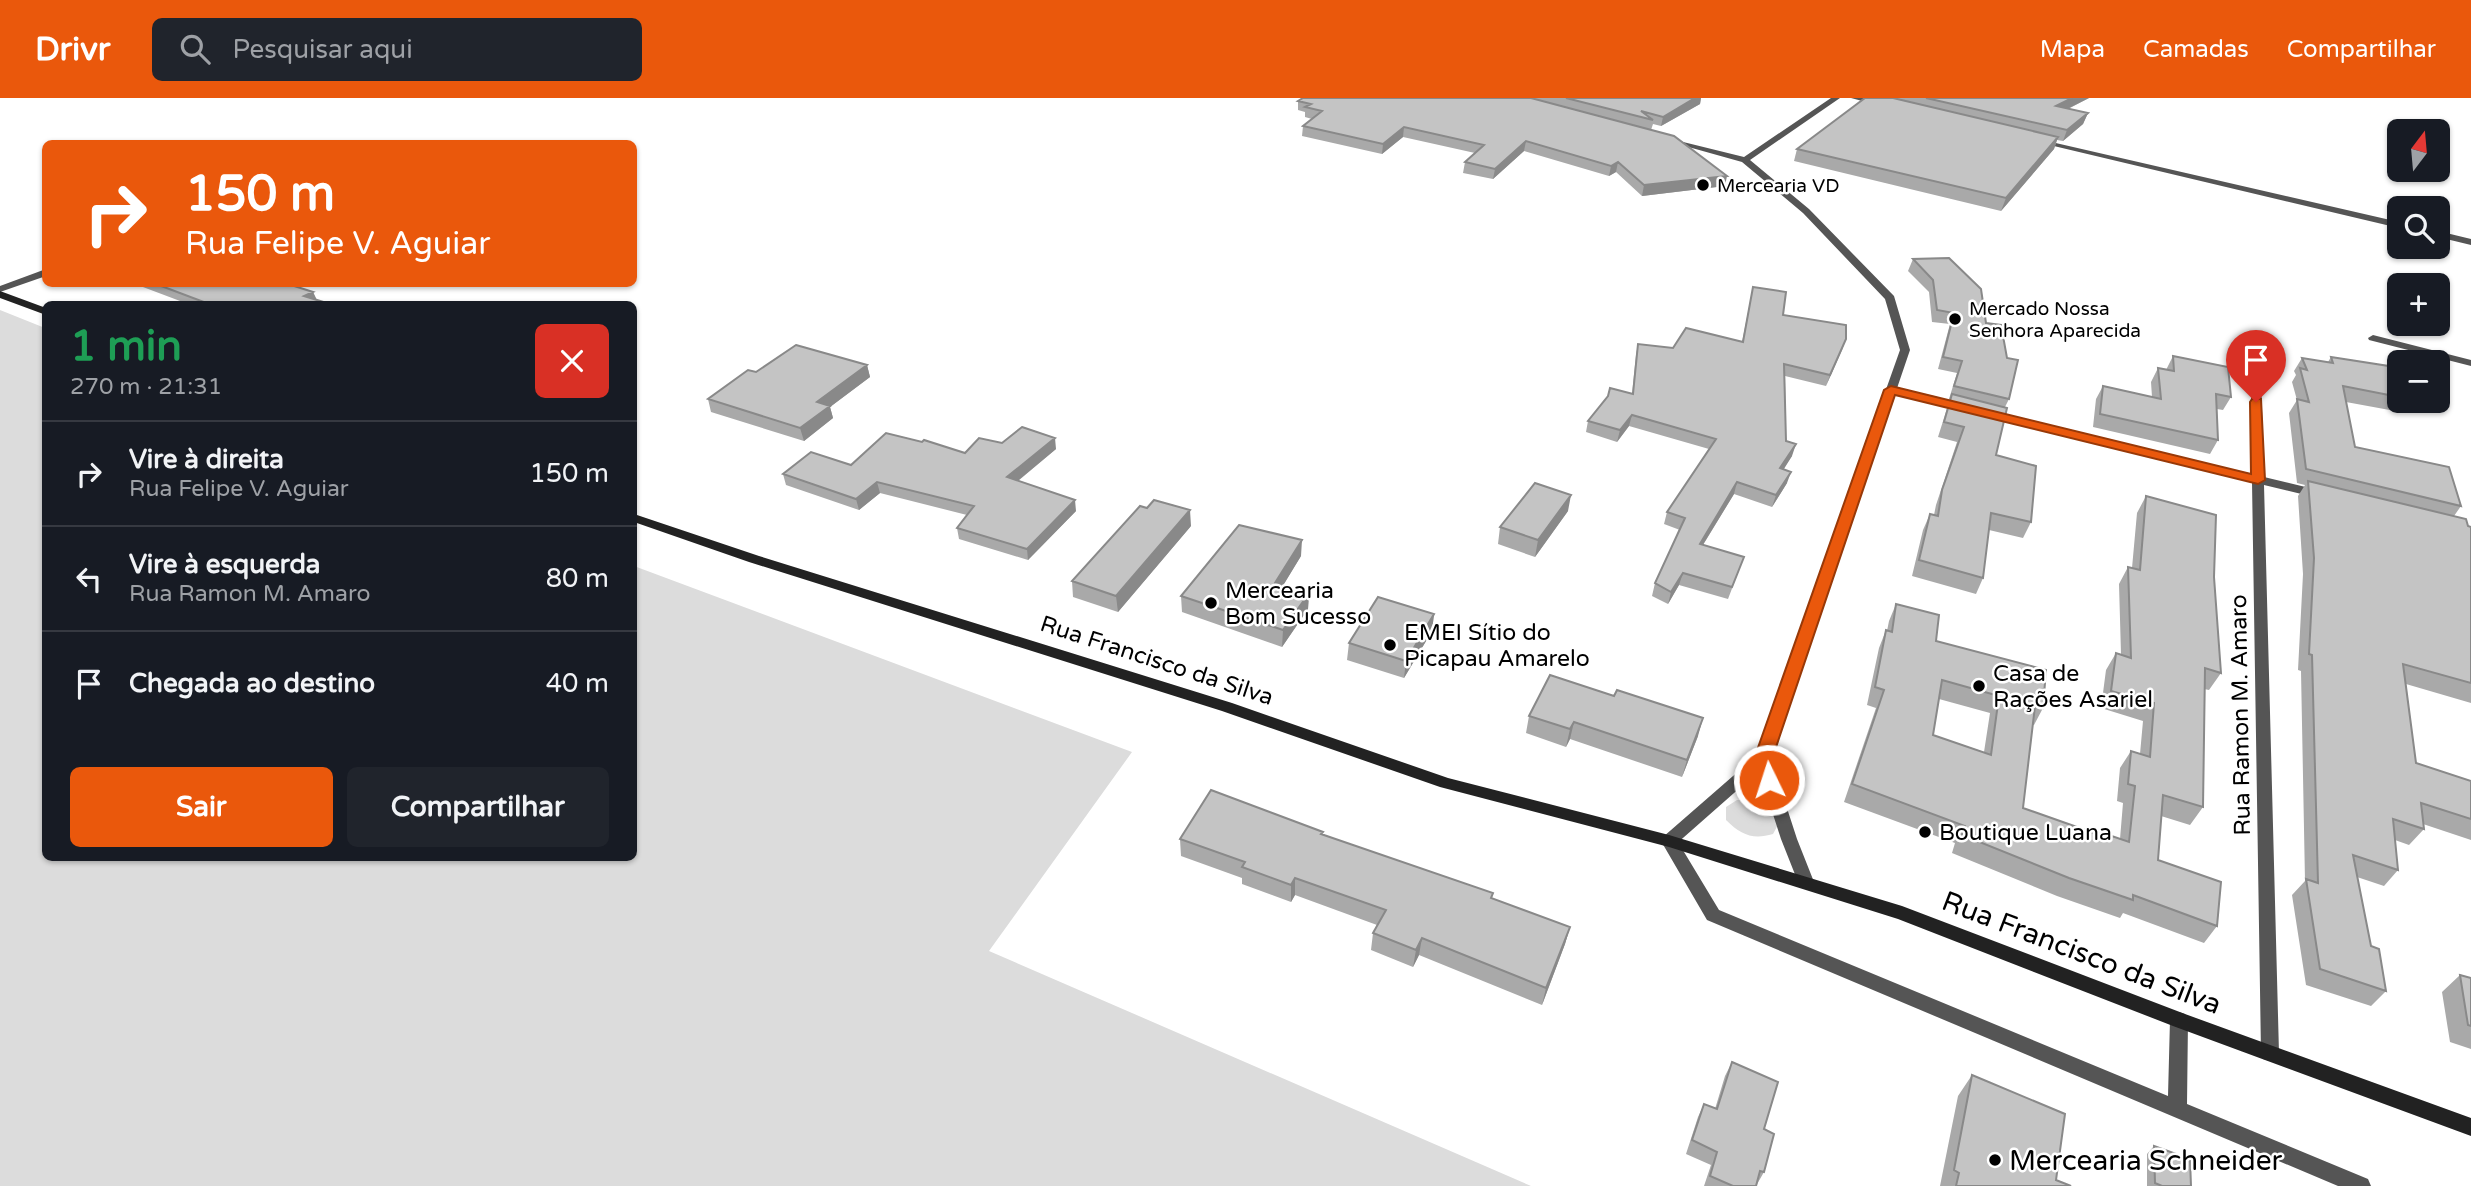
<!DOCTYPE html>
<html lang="pt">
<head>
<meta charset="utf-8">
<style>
  body { margin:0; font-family:"Varela Round",sans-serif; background:#20242c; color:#f1f3f6; height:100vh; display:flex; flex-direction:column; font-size:26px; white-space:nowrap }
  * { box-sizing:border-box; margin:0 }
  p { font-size:23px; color:#9ea1a6 }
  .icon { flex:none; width:38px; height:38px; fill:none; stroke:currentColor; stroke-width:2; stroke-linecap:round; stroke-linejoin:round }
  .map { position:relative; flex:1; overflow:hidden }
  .side { position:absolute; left:42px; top:203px; width:595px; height:560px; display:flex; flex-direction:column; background:#171b24; border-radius:10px; box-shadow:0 2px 5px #0004 }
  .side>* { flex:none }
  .hud { position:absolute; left:42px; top:42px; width:595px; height:147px; border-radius:10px; box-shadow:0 2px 5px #0004; background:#ea580c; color:#fff; overflow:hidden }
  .needle { width:46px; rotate:16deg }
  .controls { position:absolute; left:2387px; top:21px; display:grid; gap:14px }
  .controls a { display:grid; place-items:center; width:63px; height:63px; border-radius:10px; background:#171b24; box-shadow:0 2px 5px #0004; font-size:35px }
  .pin { position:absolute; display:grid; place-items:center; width:60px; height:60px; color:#fff; margin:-72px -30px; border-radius:50% 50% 50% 0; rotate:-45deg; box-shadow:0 0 7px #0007 }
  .pin .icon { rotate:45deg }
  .me { position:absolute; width:77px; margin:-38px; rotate:356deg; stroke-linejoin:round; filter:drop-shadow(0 0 5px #0008) }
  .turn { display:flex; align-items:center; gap:24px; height:147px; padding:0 28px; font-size:32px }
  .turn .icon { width:91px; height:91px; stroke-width:2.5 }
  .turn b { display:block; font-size:49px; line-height:60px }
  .round { display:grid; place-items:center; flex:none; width:74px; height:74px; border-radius:10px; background:#20242c }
  .headline { display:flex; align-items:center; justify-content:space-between; height:119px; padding:0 28px }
  h1 { font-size:42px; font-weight:700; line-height:52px; color:#1e9e55 }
  .cta { display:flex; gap:14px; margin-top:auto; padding:14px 28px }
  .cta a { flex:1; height:80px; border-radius:10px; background:#ea580c; color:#fff; font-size:28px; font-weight:700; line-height:80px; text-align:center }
  .cta a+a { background:#20242c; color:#f1f3f6 }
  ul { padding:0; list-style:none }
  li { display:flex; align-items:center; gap:21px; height:105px; padding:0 28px; border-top:2px solid #363941 }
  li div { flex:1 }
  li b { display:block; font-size:26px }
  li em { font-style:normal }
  header { display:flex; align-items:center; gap:42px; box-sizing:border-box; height:98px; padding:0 35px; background:#ea580c; color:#fff }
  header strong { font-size:33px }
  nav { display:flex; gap:38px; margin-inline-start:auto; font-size:24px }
  .search { width:490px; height:63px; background:#20242c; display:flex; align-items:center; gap:18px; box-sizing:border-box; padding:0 24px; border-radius:10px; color:#9ea1a6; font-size:26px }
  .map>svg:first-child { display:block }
</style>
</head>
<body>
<header>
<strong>Drivr</strong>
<div class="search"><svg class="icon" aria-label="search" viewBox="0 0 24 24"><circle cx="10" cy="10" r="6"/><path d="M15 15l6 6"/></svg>Pesquisar aqui</div>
<nav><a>Mapa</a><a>Camadas</a><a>Compartilhar</a></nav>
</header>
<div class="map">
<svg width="2471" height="1088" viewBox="0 0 2471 1088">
  <rect width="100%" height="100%" fill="#fff"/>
  <path fill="#dcdcdc" d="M0 212 45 230 46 760H634V468L1132 654 989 853 1531 1088H0Z
    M1737 702C1758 702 1769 706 1779 725L1773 736C1753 742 1741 737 1726 722V709Z"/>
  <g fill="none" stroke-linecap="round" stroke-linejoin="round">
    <path fill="#555" fill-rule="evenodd" d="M46 171V178L0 194V188Z"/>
    <path fill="#555" fill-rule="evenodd" d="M1851 0H1865L1885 6 1881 8Z
      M2034 40 2399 124V130L2037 44H2034Z
      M2438 133 2471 141V147L2438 139Z
      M2373 237 2471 262V268L2369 242 2368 240Z
      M2256 275 2261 278 2264 379 2322 393 2324 396 2318 400 2264 387 2279 955 2277 961 2270 963 2263 961 2261 955 2252 384 1983 318 1981 316 1987 313 2252 376 2251 278Z
      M1891 289 1968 308 1970 310 1964 313 1887 294 1885 292Z
      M1669 737 1675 739 1719 812 2168 998 2170 922 2173 916 2179 914 2185 916 2188 922 2187 1006 2368 1081 2371 1088H2338L1707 822 1661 743 1663 739Z"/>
    <path fill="#555" fill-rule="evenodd" d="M1831 0H1840L1750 62 1809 111 1894 198 1910 252 1771 661 1797 741 1814 784 1812 789 1806 791 1800 789 1798 784 1781 741 1759 673 1675 747 1669 749 1663 747 1661 743 1663 739 1756 658 1900 252 1885 201 1803 115 1742 64 1667 43 1671 41 1744 59Z"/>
    <path fill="#222" fill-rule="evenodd" d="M0 193 46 210V217L0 200Z
      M634 416 759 458 1232 605 1448 680 1669 737 1902 808 2185 916 2471 1020V1038L2173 928 1898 821 1669 749 1440 689 1222 613 749 464 634 424Z"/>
  </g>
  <path fill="#a9a9a9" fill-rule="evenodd" d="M1303 0H1701L1700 6 1661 28 1653 26 1651 32 1725 88 1642 98 1616 74 1609 78 1524 53 1493 81 1463 75 1465 64 1475 55 1403 39 1382 56 1302 38 1303 28 1312 21 1305 19V14L1298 12V3Z
    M1865 0H2089L2068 11 2088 15 2083 26 2063 43 2057 42 2054 51 2001 113 1794 63 1797 51Z
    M1913 161 1986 225 2009 301 2005 309 1996 357 2031 424 2023 440 1989 432 1983 480 1976 496 1912 478 1923 432 1930 416 1934 417 1936 407 1957 344 1938 339 1950 301H1949L1957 275 1938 271 1950 226 1932 224 1929 194 1908 173Z
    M135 186H288L313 194 317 202 330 206H188Z
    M1753 189 1783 217 1846 241 1826 288 1785 278 1786 343 1792 358 1783 371 1787 385 1772 409 1734 396 1703 447 1744 459 1728 501 1679 487 1668 506 1652 498 1655 485 1680 432 1664 426 1667 414 1709 351 1629 328 1617 344 1586 334 1588 323 1608 299 1632 296 1636 257 1638 246 1673 250 1742 244Z
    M2173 258 2231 299 2223 312 2217 311 2218 342 2210 356 2093 329 2096 301 2103 288 2152 299 2151 284 2158 270 2166 272Z
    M2331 259 2399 276V303H2414L2406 315 2346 304 2355 349 2461 408 2454 418 2468 428 2471 429V605L2406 586 2416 665 2471 683V742L2423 726 2424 731 2409 747 2395 742 2398 772 2384 788 2357 779 2371 848 2386 893 2371 908 2306 887 2292 797 2305 783 2301 573 2298 572 2303 476 2298 398 2305 387 2297 385 2289 315 2297 302 2292 284 2296 277 2294 273 2302 260 2328 264Z
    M867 267 870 279 830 309 833 320 804 343 711 314 708 301 756 274Z
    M1002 345 1056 351 1018 383 1076 413 1028 462 959 441 957 430 967 417 880 395 859 412 786 387 783 376 851 367 965 355Z
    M2146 398 2214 479 2221 575 2209 592 2204 591 2203 709 2190 727 2161 718 2158 762 2217 828 2204 845 2123 815 2120 820 2057 798 1952 755 1955 745 1844 704 1876 610 1867 607 1879 550 1886 532 1887 533 1889 523 1896 506 1936 543 2043 610 2034 627H2032L2023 710 2092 735 2094 732 2120 741 2123 705 2117 703 2120 670 2131 653 2140 656 2143 623 2101 610 2106 572 2116 555 2121 556 2119 486 2128 469 2132 470 2137 415ZM1939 601 1990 615 1984 654 1933 637Z
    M1568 413 1535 459 1498 446 1500 429Z
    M1191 428 1118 514 1073 499 1072 483Z
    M1301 458 1283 487 1309 495 1308 511 1282 549 1182 514 1181 498Z
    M1434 516 1432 533 1404 580 1347 562 1349 545Z
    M1529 618 1698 638 1682 679 1570 641 1566 649 1526 635Z
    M1322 736 1493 795 1492 800 1570 829 1565 846 1542 907 1419 857 1413 869 1371 852 1373 835 1377 827 1295 797 1291 804 1242 786V780L1181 758 1180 741Z
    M2460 877 2471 880V951L2450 944 2442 894Z
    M1732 964 1764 1031V1074L1756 1088H1704L1711 1067 1686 1056 1698 1019 1704 1006 1715 1011 1725 978Z
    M1972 977 2056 1082 2071 1088H1940L1958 998Z
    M2154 1048 2191 1088H2147V1056Z"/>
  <path fill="#898989" d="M1695 0H1701L1700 6 1661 28 1663 19Z
    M2072 0H2089L2051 19 2056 8Z
    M2088 15 2083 26 2063 43 2067 32Z
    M1404 29 1403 39 1382 56 1383 46Z
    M2058 39 2054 51 2001 113 2006 100Z
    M1526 43 1524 53 1493 81 1495 71Z
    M1618 64 1616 74 1609 78 1611 68Z
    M1727 78 1725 88 1642 98 1644 87Z
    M313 194 318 205 304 198Z
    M1846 241 1842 252 1826 288 1830 277Z
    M867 267 870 279 830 309 833 320 804 343 800 330 817 304Z
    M1632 317 1629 328 1617 344 1620 332Z
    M1055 340 1056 351 1009 390 1007 379Z
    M1796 346 1792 358 1777 382 1780 370Z
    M1791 374 1787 385 1772 409 1776 397Z
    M877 384 880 395 859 412 856 401Z
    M1737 384 1734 396 1696 458 1700 446Z
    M1571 397 1568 413 1535 459 1538 442Z
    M1075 402 1076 413 1028 462 1027 451Z
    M1190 412 1191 428 1118 514 1116 498Z
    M1302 442 1301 458 1275 501V485Z
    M1683 475 1679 487 1668 506 1671 494Z
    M1309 495 1308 511 1282 549 1283 532Z
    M1434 516 1432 533 1404 580 1406 563Z
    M1703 620 1698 638 1682 679 1687 662Z
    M1574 624 1570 641 1566 649 1570 631Z
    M1295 780V797L1291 804V787Z
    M1570 829 1565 846 1542 907 1546 890Z
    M1422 840 1419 857 1413 869 1416 852Z"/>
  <path fill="#c4c4c4" stroke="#898989" stroke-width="2" fill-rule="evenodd" d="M1303 0H1531L1674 38 1727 78 1644 87 1618 64 1611 68 1526 43 1495 71 1465 64 1484 47 1404 29 1383 46 1303 28 1322 13 1305 9 1311 6 1298 3Z
    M1566 0H1695L1663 19 1641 13 1653 22Z
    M1865 0H1893L2058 39 2006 100 1797 51Z
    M1926 0H2072L2056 8 2088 15 2067 32Z
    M1949 160 1981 191 1986 225 2001 227 2007 260 2018 262 2009 301 1954 288 1962 263 1943 259 1954 215 1937 212 1933 182 1913 161Z
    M156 186H288L313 194 304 198 330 206H209Z
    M1753 189 1786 194 1783 217 1846 227V241L1830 277 1784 266 1786 343 1796 346 1780 370 1791 374 1776 397 1737 384 1700 446 1744 459 1732 489 1683 475 1671 494 1655 485 1685 420 1667 414 1716 341 1632 317 1620 332 1588 323 1608 298 1610 290 1633 296 1638 246 1673 250 1686 230 1743 244Z
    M796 247 867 267 817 304 830 308 800 330 708 301 748 272 756 274Z
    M2173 258 2228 269 2231 299 2216 296 2218 342 2100 316 2103 288 2161 301 2158 270 2174 273Z
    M2331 259 2395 269 2399 276V299L2343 288 2355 349 2449 369 2461 408 2306 371 2297 301 2309 304 2300 270 2307 272 2302 260 2333 265Z
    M1952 296 2007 310 1996 357 2036 368 2031 424 1991 415 1983 480 1919 462 1930 416 1938 418 1942 392 1964 329 1944 324Z
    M1022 329 1055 340 1007 379 1075 402 1027 451 957 430 974 408 877 384 856 401 783 376 811 354 851 367 886 335 922 344 924 342 965 355 979 340 1002 345Z
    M2308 383 2466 421 2468 428 2471 429V585L2403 566 2416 665 2471 683V721L2421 705 2424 731 2393 721 2398 772 2353 757 2371 848 2379 851 2386 893 2320 871 2306 781 2318 785 2312 557 2309 556 2314 460Z
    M1535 385 1571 397 1538 442 1500 429Z
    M2146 398 2216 417 2214 479 2221 575 2205 570 2203 709 2163 697 2158 762 2221 784 2217 828 2133 797V802L2069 780 1962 737 1965 728 1852 686 1884 592 1875 589 1886 532 1892 534 1896 506 1939 517 1936 543 2046 572 2043 610 2035 608 2023 710 2094 735V732L2129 744 2135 688 2128 686 2131 653 2150 659 2154 605 2111 593 2116 555 2131 560 2128 469 2140 472ZM1942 582 1999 598 1991 657 1933 637Z
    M1154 402 1190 412 1116 498 1072 483 1140 408 1147 410Z
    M1239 427 1302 442 1275 485 1309 495 1283 532 1181 498Z
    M1378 499 1434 516 1406 563 1349 545Z
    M1550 577 1614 598 1617 592 1703 620 1687 662 1574 624 1570 631 1529 618Z
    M1211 692 1323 734 1321 736 1493 795 1491 800 1570 829 1546 890 1422 840 1416 852 1373 835 1386 812 1295 780 1291 787 1242 769 1245 764 1180 741Z
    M2460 877 2471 880V928L2468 927Z
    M1732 964 1778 984 1764 1031 1774 1036 1764 1074 1760 1073 1756 1088H1733L1710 1078 1717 1054 1692 1042 1704 1006 1717 1011Z
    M1972 977 2065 1016 2056 1082 2071 1088H1956L1959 1075 1954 1072Z
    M2154 1048 2190 1061 2191 1088H2162L2155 1085Z"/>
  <path fill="#ea580c" stroke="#983908" stroke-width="2" d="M1891 288 2251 376 2250 304 2252 301H2261L2265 382 2258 386 1895 297 1772 661 1778 682 1776 687H1763L1754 661 1884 292Z"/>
  <g fill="#000" stroke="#fff" stroke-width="2.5">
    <circle cx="1703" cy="87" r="7"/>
    <circle cx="1955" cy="221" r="7"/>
    <circle cx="1211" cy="505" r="7"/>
    <circle cx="1390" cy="547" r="7"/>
    <circle cx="1979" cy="588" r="7"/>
    <circle cx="1925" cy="734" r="7"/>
    <circle cx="1995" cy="1062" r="7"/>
  </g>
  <g text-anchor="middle" stroke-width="5" stroke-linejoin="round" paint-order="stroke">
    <g font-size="19" fill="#000" stroke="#fff" text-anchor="start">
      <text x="1717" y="94">Mercearia VD</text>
      <text x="1969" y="217">Mercado Nossa<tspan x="1969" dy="22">Senhora Aparecida</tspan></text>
    </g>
    <g font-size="23" fill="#000" stroke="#fff" text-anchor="start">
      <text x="1225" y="500">Mercearia<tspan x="1225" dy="26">Bom Sucesso</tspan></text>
      <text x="1404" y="542">EMEI Sítio do<tspan x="1404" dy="26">Picapau Amarelo</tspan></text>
      <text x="1993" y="583">Casa de<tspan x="1993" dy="26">Rações Asariel</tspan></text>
      <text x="1939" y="742">Boutique Luana</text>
    </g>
    <g font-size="23" fill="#000" stroke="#fff">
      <text transform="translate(1157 562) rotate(18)" y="8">Rua Francisco da Silva</text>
      <text transform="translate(2240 617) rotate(-91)" y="8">Rua Ramon M. Amaro</text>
    </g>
    <g font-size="28" fill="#000" stroke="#fff">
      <text transform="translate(2082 854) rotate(21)" y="10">Rua Francisco da Silva</text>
    </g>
    <g font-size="28" fill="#000" stroke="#fff" text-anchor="start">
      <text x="2009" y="1072">Mercearia Schneider</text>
    </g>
  </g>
</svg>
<div class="controls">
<a><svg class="needle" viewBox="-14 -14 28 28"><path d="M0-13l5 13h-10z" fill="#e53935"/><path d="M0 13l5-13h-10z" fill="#9ea1a6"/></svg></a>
<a><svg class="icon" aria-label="search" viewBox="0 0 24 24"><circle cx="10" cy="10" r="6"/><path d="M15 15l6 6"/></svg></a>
<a>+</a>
<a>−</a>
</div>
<div class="pin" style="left:2256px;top:304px;background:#d93025"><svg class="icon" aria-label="arrive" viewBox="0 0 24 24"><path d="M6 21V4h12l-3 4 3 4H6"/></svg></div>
<svg class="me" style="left:1769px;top:682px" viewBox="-20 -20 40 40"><circle r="17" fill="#ea580c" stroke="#fff" stroke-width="3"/><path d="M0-11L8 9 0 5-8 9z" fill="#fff"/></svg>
<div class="hud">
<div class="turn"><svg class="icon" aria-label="right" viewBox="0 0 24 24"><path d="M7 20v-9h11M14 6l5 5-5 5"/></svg><div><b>150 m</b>Rua Felipe V. Aguiar</div></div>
</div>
<section class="side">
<div class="headline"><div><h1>1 min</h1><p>270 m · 21:31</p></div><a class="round" style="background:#d93025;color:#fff"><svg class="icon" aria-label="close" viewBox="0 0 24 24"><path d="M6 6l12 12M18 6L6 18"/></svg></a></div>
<ul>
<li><svg class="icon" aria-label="right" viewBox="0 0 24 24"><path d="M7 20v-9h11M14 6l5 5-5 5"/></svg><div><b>Vire à direita</b><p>Rua Felipe V. Aguiar</p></div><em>150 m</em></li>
<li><svg class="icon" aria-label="left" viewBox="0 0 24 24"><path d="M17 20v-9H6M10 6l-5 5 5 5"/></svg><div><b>Vire à esquerda</b><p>Rua Ramon M. Amaro</p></div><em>80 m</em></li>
<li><svg class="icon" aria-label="arrive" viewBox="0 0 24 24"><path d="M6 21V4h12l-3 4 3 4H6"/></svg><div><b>Chegada ao destino</b></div><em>40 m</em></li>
</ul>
<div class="cta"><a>Sair</a><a>Compartilhar</a></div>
</section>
</div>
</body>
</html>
